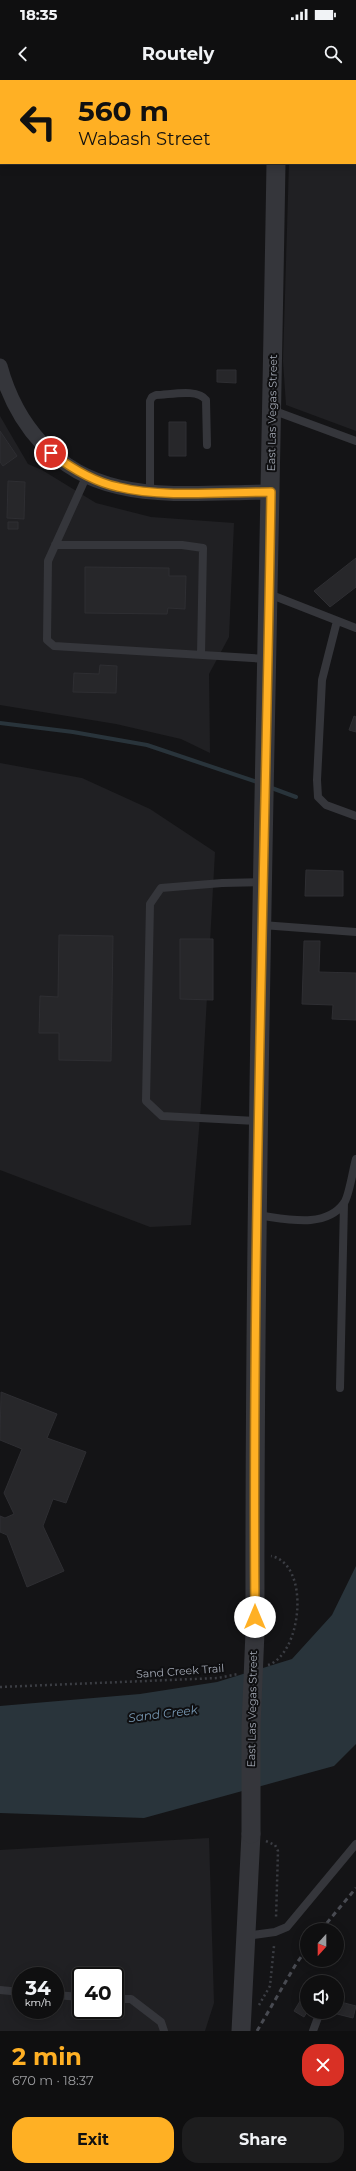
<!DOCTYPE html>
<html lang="en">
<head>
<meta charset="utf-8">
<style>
  body { margin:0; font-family:Montserrat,sans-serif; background:#1d1d1e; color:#f1f3f6; height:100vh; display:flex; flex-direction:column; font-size:15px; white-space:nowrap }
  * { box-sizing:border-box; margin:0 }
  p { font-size:13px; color:#9b9c9f }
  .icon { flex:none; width:22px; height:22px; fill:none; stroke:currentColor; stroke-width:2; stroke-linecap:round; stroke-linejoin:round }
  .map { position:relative; height:1951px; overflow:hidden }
  .details { display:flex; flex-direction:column; background:#0f0f10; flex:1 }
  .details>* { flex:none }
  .top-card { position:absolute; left:0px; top:0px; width:356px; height:84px; box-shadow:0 2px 10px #0003,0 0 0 1px #2f2f30; background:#ffb024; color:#111; overflow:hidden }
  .needle { width:26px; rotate:201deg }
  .tools { position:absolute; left:300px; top:1843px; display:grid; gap:8px }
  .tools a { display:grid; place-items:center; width:44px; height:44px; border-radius:50%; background:#0f0f10; box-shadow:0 2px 10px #0003,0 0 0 1px #2f2f30; font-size:20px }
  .speed { position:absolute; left:12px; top:1887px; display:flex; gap:8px; font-size:20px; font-weight:700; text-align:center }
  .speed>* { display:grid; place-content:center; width:52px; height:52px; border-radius:50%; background:#0f0f10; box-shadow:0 2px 10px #0003,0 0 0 1px #2f2f30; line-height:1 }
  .speed small { font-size:10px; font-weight:400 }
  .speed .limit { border:2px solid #111; border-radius:6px; background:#fff; color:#111 }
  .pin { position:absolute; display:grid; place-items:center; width:34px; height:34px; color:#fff; margin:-17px; border:2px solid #fff; border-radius:50%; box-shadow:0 1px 4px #0007 }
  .me { position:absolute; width:44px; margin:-22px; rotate:0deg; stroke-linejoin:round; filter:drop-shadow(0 0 3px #0008) }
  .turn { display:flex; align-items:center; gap:14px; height:84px; padding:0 12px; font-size:18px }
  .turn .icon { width:52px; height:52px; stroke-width:2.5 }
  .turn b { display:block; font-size:28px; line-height:34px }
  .round { display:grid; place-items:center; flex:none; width:42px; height:42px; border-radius:16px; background:#1d1d1e }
  .head { display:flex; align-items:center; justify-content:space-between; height:68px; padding:0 12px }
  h1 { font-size:24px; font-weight:700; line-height:30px; color:#ffb024 }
  .cta { display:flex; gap:8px; margin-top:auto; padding:8px 12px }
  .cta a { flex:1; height:46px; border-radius:16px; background:#ffb024; color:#111; font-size:16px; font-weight:700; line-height:46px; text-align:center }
  .cta a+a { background:#1d1d1e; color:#f1f3f6 }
  .status { display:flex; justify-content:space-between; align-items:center; height:28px; padding:0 20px; background:#0f0f10; direction:ltr }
  .status svg { height:11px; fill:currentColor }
  header { display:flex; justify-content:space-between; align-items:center; height:52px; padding:0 12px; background:#0f0f10; font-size:18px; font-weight:700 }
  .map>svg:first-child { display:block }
</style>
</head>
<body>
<div class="status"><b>18:35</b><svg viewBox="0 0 49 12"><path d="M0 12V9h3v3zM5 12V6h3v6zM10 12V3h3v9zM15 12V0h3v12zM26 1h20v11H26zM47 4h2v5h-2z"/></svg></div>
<header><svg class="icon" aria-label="back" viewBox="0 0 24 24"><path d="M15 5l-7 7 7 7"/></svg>Routely<svg class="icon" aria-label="search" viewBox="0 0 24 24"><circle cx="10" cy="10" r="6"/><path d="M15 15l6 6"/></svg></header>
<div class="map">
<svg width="356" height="1951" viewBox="0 0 356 1951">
  <rect width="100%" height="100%" fill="#141416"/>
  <path fill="#202023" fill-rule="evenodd" d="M292 0H356V351L286 325 283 281 289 83H355V1Z
    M0 336 28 384 42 390 96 423 151 437 234 443 229 557 209 594 210 673 181 659 116 644 0 625Z
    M0 683 82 698 150 729 215 772 201 1025 191 1145 150 1147 0 1090Z
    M209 1758 214 1923 205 1951H0V1770ZM21 1896H55V1930H21ZM81 1896H115V1930H81Z"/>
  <path fill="#29343b" d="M356 1486V1664L334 1686 144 1738 0 1733V1626L140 1614 217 1602 292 1579 332 1535Z"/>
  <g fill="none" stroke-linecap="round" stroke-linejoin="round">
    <path stroke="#29343b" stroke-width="4" d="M0 643 73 652 147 665 260 703
      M269 707 296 717"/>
  </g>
  <path fill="#27272a" stroke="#2e2e32" d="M217 290H236V303L217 302Z
    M169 342H186V376H169Z
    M0 351 17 376 3 386 0 382Z
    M8 401 25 402 24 439 7 438Z
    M8 442H18V449H8Z
    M356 478V507L330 527 314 511Z
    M85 487 169 488V496H186L185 529 168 528 167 534 85 533Z
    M100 585 117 586 116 613 73 612 74 593 99 594Z
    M354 636 356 637V652L349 650Z
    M306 790 343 791V816H305Z
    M59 855 113 856 111 981 59 980V953H39L40 916 58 917Z
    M180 859H213V920L180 919Z
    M304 861H320L319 892 356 893V940L332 939 333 925 302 924Z
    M1 1312 57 1334 47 1358 86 1372 66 1423 53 1419 43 1446 64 1491 27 1507 7 1455 0 1452V1436L5 1438 14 1434 4 1413 22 1369 0 1360Z
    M305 1913 307 1914V1932L304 1937 294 1931Z
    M337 1921 356 1926 353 1938 333 1933 337 1932Z"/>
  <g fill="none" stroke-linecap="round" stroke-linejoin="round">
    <path stroke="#3b3d43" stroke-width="2.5" stroke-dasharray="2 3" stroke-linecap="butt" d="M268 1585C302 1574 311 1484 271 1476
      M0 1607 218 1598 238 1594
      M266 1761 275 1765 278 1771 276 1838
      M259 1925 270 1906 274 1866"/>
    <path stroke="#35363b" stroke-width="8" d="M272 330 356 361
      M87 395 48 481 47 560 54 566 267 579
      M150 411V321L152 317 156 315C169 315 198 308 206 320L207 365
      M55 465H182L203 468 201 575
      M269 514 356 548
      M337 541 322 600 317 700 318 717 326 725 356 736
      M262 845 356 852
      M258 1041 162 1036 146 1021 150 824 161 808 222 803 263 802
      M256 1135C283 1138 325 1150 344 1123 349 1117 353 1089 356 1079
      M340 1308 344 1123
      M246 1856 275 1852 287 1847 356 1764
      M0 1910 21 1912
      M55 1915 81 1917
      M115 1919H131L161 1942 164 1951
      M313 1951 320 1932"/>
    <path stroke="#35363b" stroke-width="15" d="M0 58 1 8
      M0 286C16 345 56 393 119 407 164 418 223 412 271 412"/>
    <path stroke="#35363b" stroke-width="19" d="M277 1V0
      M255 1552C254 1062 268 573 276 83
      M241 1951 251 1754"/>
    <path stroke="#484a51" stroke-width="3" stroke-dasharray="5 4" stroke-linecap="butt" d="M321 1850 356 1808
      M257 1951 296 1884 307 1869"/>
    <path stroke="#35363b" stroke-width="19" d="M251 1754V1646L255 1552"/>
  </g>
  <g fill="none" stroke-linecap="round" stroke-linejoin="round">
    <defs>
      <path id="route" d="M51 373C71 388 94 402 118 407 162 418 225 412 271 412 265 787 252 1162 255 1537"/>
    </defs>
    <use href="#route" stroke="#a67217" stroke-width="10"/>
    <use href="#route" stroke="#ffb024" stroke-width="7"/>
  </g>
  <g text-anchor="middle" stroke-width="4" stroke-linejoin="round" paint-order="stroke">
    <g font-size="11" fill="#a5abb7" stroke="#0f0f11">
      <text transform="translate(272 333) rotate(-89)" y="4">East Las Vegas Street</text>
      <text transform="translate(180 1591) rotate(-4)" y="4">Sand Creek Trail</text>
      <text transform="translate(252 1629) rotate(-89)" y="4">East Las Vegas Street</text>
    </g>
    <g font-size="12" font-style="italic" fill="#799ab5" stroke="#0f0f11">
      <text transform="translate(163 1634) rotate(-7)" y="4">Sand Creek</text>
    </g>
  </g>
</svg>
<div class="tools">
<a><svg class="needle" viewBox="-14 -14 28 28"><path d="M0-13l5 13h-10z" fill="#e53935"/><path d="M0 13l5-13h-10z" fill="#9b9c9f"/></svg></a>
<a><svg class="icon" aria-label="sound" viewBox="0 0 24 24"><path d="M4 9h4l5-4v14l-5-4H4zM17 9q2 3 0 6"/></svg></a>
</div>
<div class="speed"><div>34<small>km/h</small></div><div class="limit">40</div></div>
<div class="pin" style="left:51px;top:373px;background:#d93025"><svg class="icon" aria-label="arrive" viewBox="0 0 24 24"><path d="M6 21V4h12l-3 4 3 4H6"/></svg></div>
<svg class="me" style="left:255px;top:1537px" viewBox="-20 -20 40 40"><circle r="19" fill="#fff"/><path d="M0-13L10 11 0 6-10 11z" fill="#ffb024"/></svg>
<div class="top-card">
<div class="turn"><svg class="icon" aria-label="left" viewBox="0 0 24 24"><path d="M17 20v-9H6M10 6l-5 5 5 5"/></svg><div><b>560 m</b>Wabash Street</div></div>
</div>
</div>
<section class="details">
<div class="head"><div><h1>2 min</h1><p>670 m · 18:37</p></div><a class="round" style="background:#d93025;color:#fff"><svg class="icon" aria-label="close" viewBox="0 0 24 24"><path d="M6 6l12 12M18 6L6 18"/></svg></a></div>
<div class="cta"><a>Exit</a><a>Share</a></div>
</section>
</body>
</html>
